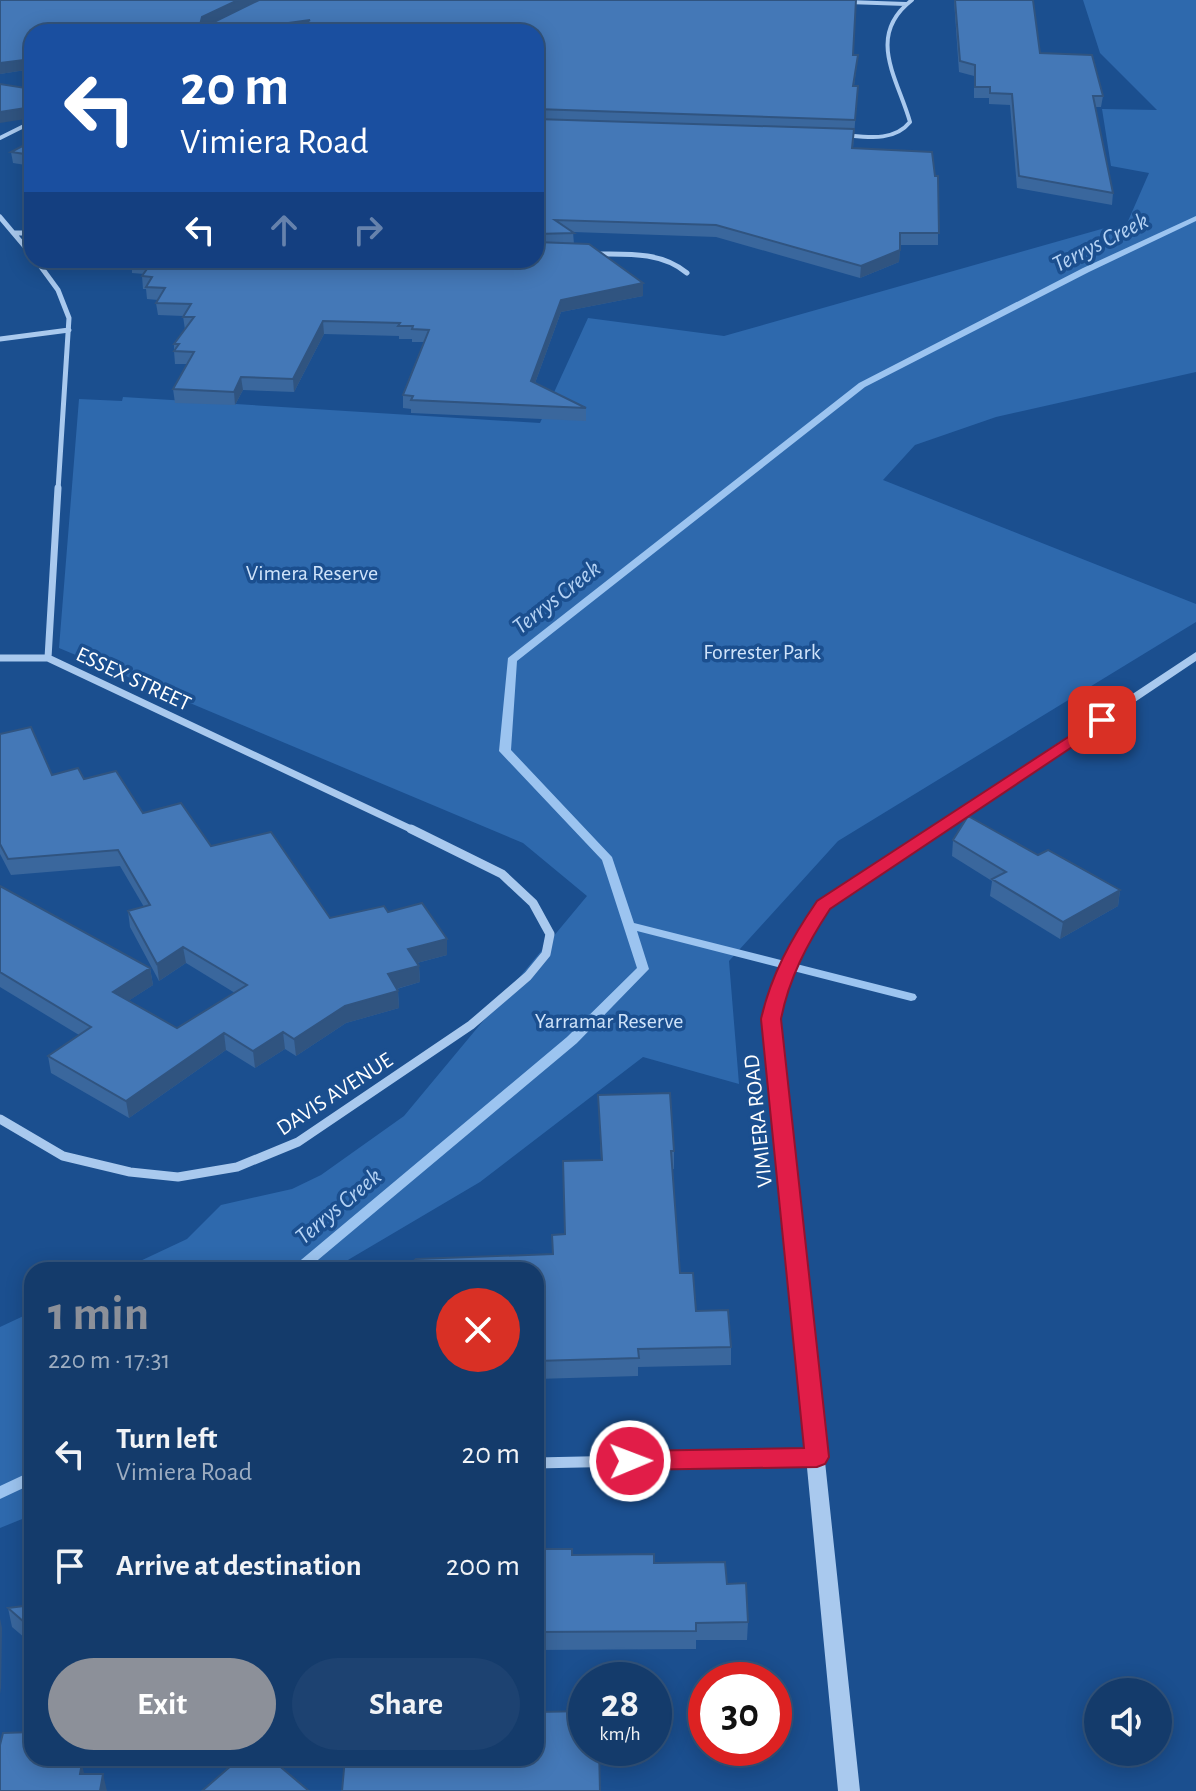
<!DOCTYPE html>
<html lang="en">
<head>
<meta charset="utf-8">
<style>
  body { margin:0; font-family:"Alegreya Sans",sans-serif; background:#1d4271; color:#f1f3f6; height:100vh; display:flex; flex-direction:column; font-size:30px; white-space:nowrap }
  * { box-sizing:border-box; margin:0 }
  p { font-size:26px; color:#9dadc1 }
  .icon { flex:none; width:44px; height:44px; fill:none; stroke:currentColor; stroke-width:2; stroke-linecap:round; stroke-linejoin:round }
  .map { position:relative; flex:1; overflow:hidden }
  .panel { position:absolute; left:24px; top:1262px; width:520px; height:504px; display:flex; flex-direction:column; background:#143b6b; border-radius:24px; box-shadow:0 4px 20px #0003,0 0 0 2px #33557e }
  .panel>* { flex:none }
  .banner { position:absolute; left:24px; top:24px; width:520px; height:244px; border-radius:24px; box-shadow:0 4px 20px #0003,0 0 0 2px #33557e; background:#1a4fa0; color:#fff; overflow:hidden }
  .buttons { position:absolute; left:1084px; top:1678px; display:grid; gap:16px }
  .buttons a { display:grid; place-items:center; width:88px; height:88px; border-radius:50%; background:#143b6b; box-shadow:0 4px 20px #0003,0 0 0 2px #33557e; font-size:40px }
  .speed { position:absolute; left:568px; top:1662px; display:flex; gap:16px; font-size:40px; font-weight:700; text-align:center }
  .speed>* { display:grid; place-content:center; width:104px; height:104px; border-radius:50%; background:#143b6b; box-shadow:0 4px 20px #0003,0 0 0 2px #33557e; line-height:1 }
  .speed small { font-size:20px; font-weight:400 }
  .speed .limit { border:12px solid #d22; background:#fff; color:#111 }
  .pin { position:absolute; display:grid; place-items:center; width:68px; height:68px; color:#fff; margin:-34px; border-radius:16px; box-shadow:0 4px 12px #0006 }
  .me { position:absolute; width:88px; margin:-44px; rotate:89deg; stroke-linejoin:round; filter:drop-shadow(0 0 6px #0008) }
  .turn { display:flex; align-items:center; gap:28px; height:168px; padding:0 24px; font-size:36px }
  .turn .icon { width:104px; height:104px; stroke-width:2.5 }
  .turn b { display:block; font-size:56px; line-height:68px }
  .lanes { display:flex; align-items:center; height:76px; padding:0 24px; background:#0003; justify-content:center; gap:40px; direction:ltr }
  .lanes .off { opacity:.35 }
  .round { display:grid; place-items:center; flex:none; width:84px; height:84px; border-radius:42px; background:#1d4271 }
  .overview { display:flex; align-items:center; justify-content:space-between; height:136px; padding:0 24px }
  h1 { font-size:48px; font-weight:600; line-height:60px; color:#8c9099 }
  .primary-button { display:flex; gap:16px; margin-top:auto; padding:16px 24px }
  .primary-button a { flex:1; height:92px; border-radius:48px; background:#8c9099; color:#fff; font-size:32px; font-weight:600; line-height:92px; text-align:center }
  .primary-button a+a { background:#1d4271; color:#f1f3f6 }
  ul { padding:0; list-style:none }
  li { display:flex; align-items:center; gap:24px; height:112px; padding:0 24px }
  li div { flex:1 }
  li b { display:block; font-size:30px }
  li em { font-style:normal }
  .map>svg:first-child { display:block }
</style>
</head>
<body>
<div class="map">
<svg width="1196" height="1791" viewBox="0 0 1196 1791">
  <rect width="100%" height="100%" fill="#1b4f8f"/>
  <path fill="#2e69ad" d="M1083 0H1196V372L996 417 915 445 883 480 1196 604V622L838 841 729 961 739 1084 643 1057 480 1182 331 1270H121L187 1239 221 1205 292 1189 321 1175 404 1116 587 896 523 843 59 648 79 399 122 401 123 397 540 423 588 318 724 336 1105 228H1125L1149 173 1111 166 1102 109 1157 110 1100 53Z
    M32 1312V1515L0 1528V1327Z"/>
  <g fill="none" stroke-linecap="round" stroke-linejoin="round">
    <path fill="#9cc4f0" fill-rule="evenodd" d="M1196 216V221L1089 272 865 387 517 661 511 750 612 857 634 923 915 994 917 997 915 1000 911 1001 637 931 649 969 577 1043 306 1270H289L567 1037 637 968 602 860 499 751 508 658 859 383 1083 268Z
      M32 1471V1484L0 1499V1486Z"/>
    <path stroke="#a9c9ee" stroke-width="4" d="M848 2 906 4
      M844 135C867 137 894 142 910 122 898 79 865 36 912 0
      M0 138 32 122"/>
    <path stroke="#a9c9ee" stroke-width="5" d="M0 217 32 255
      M14 233H32
      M593 254C625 254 661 251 687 273
      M36 260 58 290 69 318 58 490
      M0 339 69 330"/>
    <path stroke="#a9c9ee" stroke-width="7" d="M58 488 48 658 415 831
      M0 658H48"/>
    <path stroke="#a9c9ee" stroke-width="9" d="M0 1119 63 1156 130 1172 178 1177 237 1167 298 1142 471 1025 528 976 546 954 550 934 533 903 502 874 411 829"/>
    <path stroke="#a9c9ee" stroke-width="11" d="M536 1463 816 1457"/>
    <path fill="#a9c9ee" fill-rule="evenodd" d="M1196 652V661L828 908C804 942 788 979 778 1019L860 1791H838L764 1019C774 976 792 938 818 902Z"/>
  </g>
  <path fill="#3a679d" d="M0 0H856L853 55H858L854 86H858L853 148 932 152 935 176H938V245H900L899 262 860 278 716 237 573 232 574 244H589L643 283V296L561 312 535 383 586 408V421L411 413V409L403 408V395L424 342H412V339H399V336L324 334 294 392 243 390 235 405 175 403 173 389 187 364H175L174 351V344L185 330 183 316 158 315 156 303 158 300 147 299 146 289H143L142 276 144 274 132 273V260H536V32H32V69L0 74Z
    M954 0H1033L1040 53 1103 96 1101 107H1095L1113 193 1112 205 1017 188 1010 105 989 104V98H974V76L959 72Z
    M32 141V166L13 163 11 152Z
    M0 734 52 775 84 779 143 813 211 846 330 918 388 912 447 955 417 963 419 966 420 982 397 989 398 991 399 1008 346 1023 296 1056 285 1049 255 1068 226 1050 129 1118 51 1073 48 1056 79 1035 0 987V886L150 968 153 985 128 1001 177 1028 235 993 186 963 159 981 130 927 128 911 144 907 120 866 11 875 0 854Z
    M953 840 1120 890 1118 906 1060 939 990 896 992 881 952 856Z
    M598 1095 674 1151V1169H672L680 1273 696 1311 731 1347V1365L638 1367V1376L536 1379V1270L553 1254 564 1234 601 1160Z
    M536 1549 572 1555 654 1563 727 1584 748 1622 747 1640H696V1649L536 1650Z
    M32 1605V1644L12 1627 8 1608Z"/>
  <path fill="#305480" d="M238 0H259L203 28 200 25 202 17Z
    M310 20 299 32H224Z
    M32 59V69L0 74V63Z
    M32 107V118L0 123V112Z
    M900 250 899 262 860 278 861 266Z
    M643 283V296L561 312 531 394V381L561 300Z
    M323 321 324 334 294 392 293 379Z
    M241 377 243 390 235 405 234 392Z
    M1120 890 1118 906 1060 939 1063 922Z
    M447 939V955L409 965 408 949Z
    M183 947 186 963 159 981 157 964Z
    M419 966 420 982 389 991 388 974Z
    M150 968 153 985 116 1009 113 992Z
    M398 991 399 1008 346 1023 296 1056 294 1039 345 1006Z
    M283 1032 285 1049 255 1068 253 1051Z
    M224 1033 226 1050 129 1118 126 1101Z
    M0 1618 2 1628 1 1694 0 1688Z
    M78 1758H85L83 1769 86 1781H81L77 1763Z
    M103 1774 107 1791H100Z"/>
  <path fill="#4478b7" stroke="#305480" stroke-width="2" d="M0 0H238L202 17 200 25 206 26 259 0H856L853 55H858L853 86H858L855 120 536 109V32H288L310 20 224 32H32V59L0 63Z
    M955 0H1033L1040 53 1092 55 1103 96H1093L1113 193 1019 176 1012 94 990 93V87H975V65L960 61Z
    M0 84 32 89V107L0 112Z
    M536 119 854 129 852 148 932 152 935 176H938L939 233H900V250L861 266 716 225 555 220 574 233 536 234Z
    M32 141V155L11 152Z
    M536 242 589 244 643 283 561 300 531 381 586 408 411 400 413 396 403 395 429 330 412 329 413 326H398L400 323 323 321 293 379 241 377 234 392 173 389 194 352 174 351 179 344H174L194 317H183L191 304 156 303 165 288 146 287 152 277 142 276 152 262 131 261 132 260H536Z
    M31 727 52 775 78 768 84 779 116 771 143 813 181 803 211 846 271 832 330 918 384 906 388 912 422 903 447 939 408 949 419 966 388 974 398 991 345 1006 294 1039 283 1032 253 1051 224 1033 126 1101 48 1056 91 1027 0 972V886L150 968 113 992 177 1028 247 985 183 947 157 964 128 911 150 905 118 850 8 859 0 844V734Z
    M968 816 1038 855 1048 850 1120 890 1063 922 992 879 1006 872 953 840Z
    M670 1093 674 1151H671L680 1273H693L696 1311 728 1310 731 1347 638 1349 639 1358 536 1361V1270H402L416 1259 553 1254 552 1235 565 1234 563 1161 602 1160 598 1095Z
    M536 1549H572V1555L654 1554V1563L725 1562 727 1584 746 1583 748 1622 696 1623V1631L536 1632Z
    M32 1605V1629L8 1608Z
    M586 1711V1748H599L600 1791H342L345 1758H536V1712Z
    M32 1732V1758H78L77 1763H82L80 1774H103L100 1791H0V1745L3 1733Z
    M240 1758H270L309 1791H202Z"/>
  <path fill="#e11d48" stroke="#92132f" stroke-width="2" d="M1102 715 1110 720 1108 723 830 909C807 944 789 978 781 1019L829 1457 825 1464 817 1467 630 1470 621 1467 618 1461 621 1454 630 1451 804 1448 761 1019C771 975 791 939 817 901Z"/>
  <g text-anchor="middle" stroke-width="7" stroke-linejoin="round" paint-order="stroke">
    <g font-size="22" fill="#cfe3fa" stroke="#1b4f8f">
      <text x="312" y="580">Vimera Reserve</text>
      <text x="762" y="659">Forrester Park</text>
      <text x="609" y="1028">Yarramar Reserve</text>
    </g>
    <g font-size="22" fill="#fff" stroke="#1b4f8f">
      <text transform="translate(134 678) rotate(25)" y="8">ESSEX STREET</text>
      <text transform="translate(334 1093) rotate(-33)" y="8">DAVIS AVENUE</text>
      <text transform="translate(757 1121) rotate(-96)" y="8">VIMIERA ROAD</text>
    </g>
    <g font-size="24" font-style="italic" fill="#b5d3f5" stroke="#1b4f8f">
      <text transform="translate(1100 242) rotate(-27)" y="8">Terrys Creek</text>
      <text transform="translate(556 597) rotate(-38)" y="8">Terrys Creek</text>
      <text transform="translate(338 1206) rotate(-40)" y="8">Terrys Creek</text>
    </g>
  </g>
</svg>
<div class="buttons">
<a><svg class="icon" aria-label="sound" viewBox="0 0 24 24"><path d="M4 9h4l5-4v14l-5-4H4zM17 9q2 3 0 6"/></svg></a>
</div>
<div class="speed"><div>28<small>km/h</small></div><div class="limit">30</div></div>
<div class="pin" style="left:1102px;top:720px;background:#d93025"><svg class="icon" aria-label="arrive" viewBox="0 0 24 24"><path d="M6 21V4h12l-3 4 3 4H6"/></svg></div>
<svg class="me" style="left:630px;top:1461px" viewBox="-20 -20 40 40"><circle r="17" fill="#e11d48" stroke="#fff" stroke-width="3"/><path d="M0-11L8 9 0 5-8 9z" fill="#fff"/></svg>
<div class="banner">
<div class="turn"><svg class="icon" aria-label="left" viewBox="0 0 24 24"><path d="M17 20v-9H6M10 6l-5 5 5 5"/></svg><div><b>20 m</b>Vimiera Road</div></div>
<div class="lanes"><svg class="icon" aria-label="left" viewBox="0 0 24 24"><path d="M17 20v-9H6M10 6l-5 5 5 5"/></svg><svg class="icon off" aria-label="ahead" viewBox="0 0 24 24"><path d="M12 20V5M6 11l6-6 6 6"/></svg><svg class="icon off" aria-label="right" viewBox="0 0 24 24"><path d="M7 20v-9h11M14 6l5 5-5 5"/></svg></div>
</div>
<section class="panel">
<div class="overview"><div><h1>1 min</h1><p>220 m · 17:31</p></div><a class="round" style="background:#d93025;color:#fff"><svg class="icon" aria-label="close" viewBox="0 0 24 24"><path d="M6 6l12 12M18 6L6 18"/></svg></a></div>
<ul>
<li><svg class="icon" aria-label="left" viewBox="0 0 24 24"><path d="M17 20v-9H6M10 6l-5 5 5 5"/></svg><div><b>Turn left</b><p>Vimiera Road</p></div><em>20 m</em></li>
<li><svg class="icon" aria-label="arrive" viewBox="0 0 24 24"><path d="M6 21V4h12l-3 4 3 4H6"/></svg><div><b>Arrive at destination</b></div><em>200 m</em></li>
</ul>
<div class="primary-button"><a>Exit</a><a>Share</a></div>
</section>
</div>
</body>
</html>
